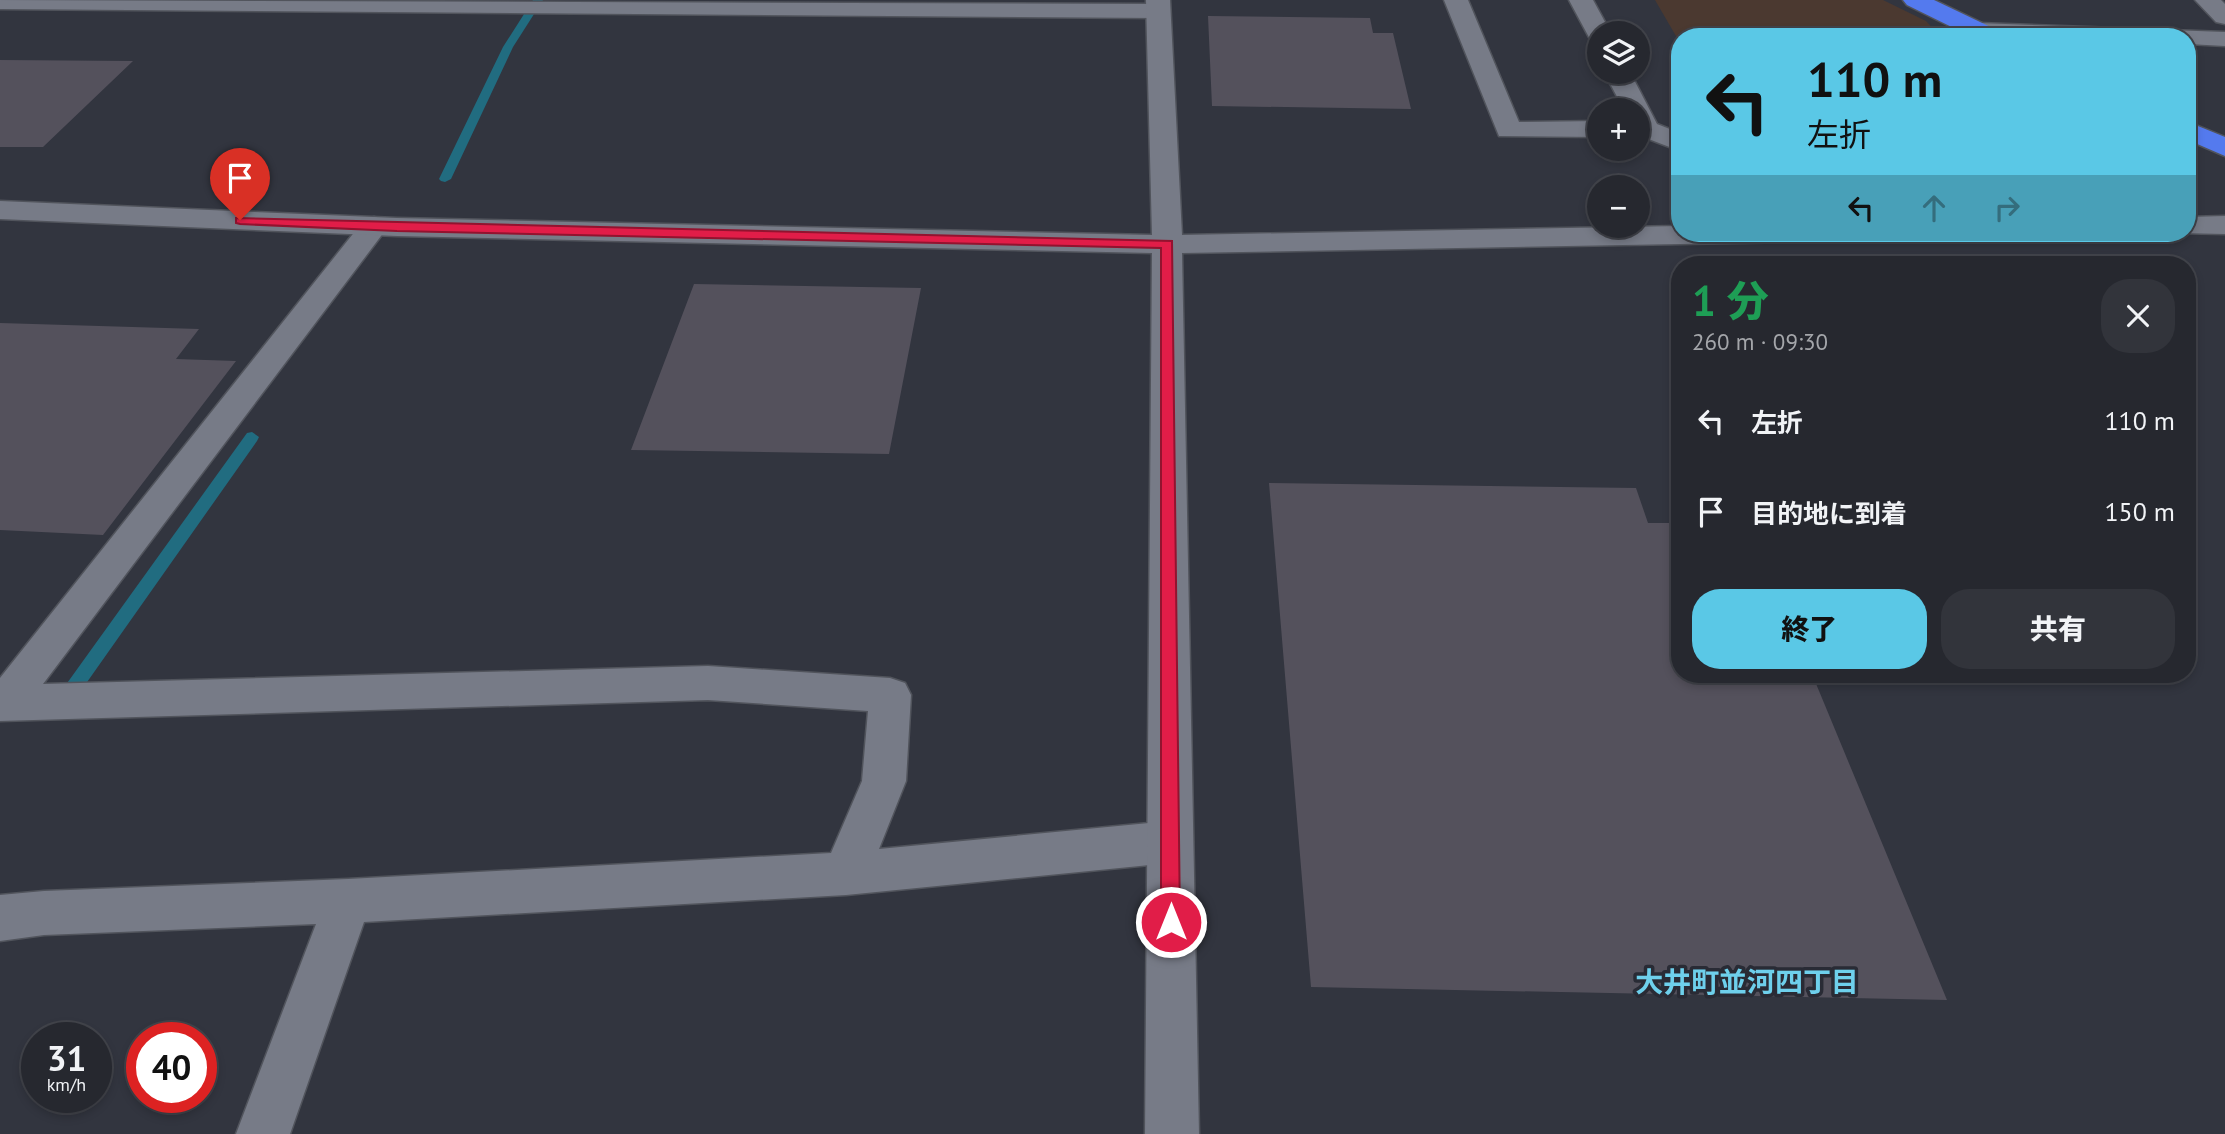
<!DOCTYPE html>
<html lang="ja">
<head>
<meta charset="utf-8">
<style>
  body { margin:0; font-family:"PT Sans","Noto Sans JP",sans-serif; background:#32343b; color:#f1f3f6; height:100vh; display:flex; flex-direction:column; font-size:26px; white-space:nowrap }
  * { box-sizing:border-box; margin:0 }
  p { font-size:23px; color:#a4a6aa }
  .icon { flex:none; width:38px; height:38px; fill:none; stroke:currentColor; stroke-width:2; stroke-linecap:round; stroke-linejoin:round }
  .map { position:relative; flex:1; overflow:hidden }
  .sheet { position:absolute; left:1671px; top:256px; width:525px; height:427px; display:flex; flex-direction:column; background:#26282f; border-radius:28px; box-shadow:0 4px 10px #0003,0 0 0 2px #42444b }
  .sheet>* { flex:none }
  .banner { position:absolute; left:1671px; top:28px; width:525px; height:214px; border-radius:28px; box-shadow:0 4px 10px #0003,0 0 0 2px #42444b; background:#5ac8e6; color:#111; overflow:hidden }
  .tools { position:absolute; left:1587px; top:21px; display:grid; gap:14px }
  .tools a { display:grid; place-items:center; width:63px; height:63px; border-radius:50%; background:#26282f; box-shadow:0 4px 10px #0003,0 0 0 2px #42444b; font-size:35px }
  .speed { position:absolute; left:21px; top:1022px; display:flex; gap:14px; font-size:35px; font-weight:700; text-align:center }
  .speed>* { display:grid; place-content:center; width:91px; height:91px; border-radius:50%; background:#26282f; box-shadow:0 4px 10px #0003,0 0 0 2px #42444b; line-height:1 }
  .speed small { font-size:18px; font-weight:400 }
  .speed .limit { border:10px solid #d22; background:#fff; color:#111 }
  .pin { position:absolute; display:grid; place-items:center; width:60px; height:60px; color:#fff; margin:-72px -30px; border-radius:50% 50% 50% 0; rotate:-45deg; box-shadow:0 0 7px #0007 }
  .pin .icon { rotate:45deg }
  .me { position:absolute; width:77px; margin:-38px; rotate:0deg; stroke-linejoin:round; filter:drop-shadow(0 0 5px #0008) }
  .turn { display:flex; align-items:center; gap:24px; height:147px; padding:0 21px; font-size:32px }
  .turn .icon { width:91px; height:91px; stroke-width:2.5 }
  .turn b { display:block; font-size:49px; line-height:60px }
  .lanes { display:flex; align-items:center; height:66px; padding:0 21px; background:#0003; justify-content:center; gap:35px; direction:ltr }
  .lanes .off { opacity:.35 }
  .round { display:grid; place-items:center; flex:none; width:74px; height:74px; border-radius:28px; background:#32343b }
  .overview { display:flex; align-items:center; justify-content:space-between; height:119px; padding:0 21px }
  h1 { font-size:42px; font-weight:800; line-height:52px; color:#1e9e55 }
  .cta { display:flex; gap:14px; margin-top:auto; padding:14px 21px }
  .cta a { flex:1; height:80px; border-radius:28px; background:#5ac8e6; color:#111; font-size:28px; font-weight:800; line-height:80px; text-align:center }
  .cta a+a { background:#32343b; color:#f1f3f6 }
  ul { padding:0; list-style:none }
  li { display:flex; align-items:center; gap:21px; height:91px; padding:0 21px }
  li div { flex:1 }
  li b { display:block; font-size:26px }
  li em { font-style:normal }
  .map>svg:first-child { display:block }
</style>
</head>
<body>
<div class="map">
<svg width="2225" height="1134" viewBox="0 0 2225 1134">
  <rect width="100%" height="100%" fill="#32353f"/>
  <path fill="#4b3930" d="M1655 0H1883L1926 21 1941 37H1680V43Z"/>
  <g fill="none" stroke-linecap="round" stroke-linejoin="round">
    <path fill="#216c80" fill-rule="evenodd" d="M533 0H543L513 47 451 179 445 182 441 181 439 179 503 47Z
      M252 432 259 437 257 441 85 685 92 691 89 696 83 698 65 696 62 691 65 686 247 433Z"/>
  </g>
  <path fill="#54515c" d="M1208 16 1370 18 1373 33H1393L1411 109 1212 106Z
    M0 60 133 61 43 147H0Z
    M694 284 921 288 889 454 631 450Z
    M0 323 199 329 176 359 236 361 103 535 0 530Z
    M1269 483 1636 488 1648 523H1680V674H1812L1947 1000 1311 987Z"/>
  <g fill="none" stroke-linecap="round" stroke-linejoin="round">
    <defs>
      <path id="street" d="M0 0 1157 4 1166 6 1169 11 1166 16 1157 18 0 9Z
        M1444 0H1468L1519 122 1600 121V137L1499 136Z
        M1569 0H1593L1611 33H1600V43L1591 41Z
        M2195 0H2221L2225 4V24L2216 22Z
        M1978 23 2225 32V46L2188 44V37L1969 35 1966 30 1969 25Z
        M1604 72H1630L1657 124 1680 133V151L1638 135V110H1624Z
        M374 217 384 220 389 226 384 232 43 684 708 666 890 678 905 683 911 695 906 781 879 849 1170 821 1186 827 1193 842 1186 857 1170 863 846 895 364 922 290 1134H236L316 924 44 935 0 941V895L44 891 348 879 831 853 862 781 868 711 708 700 0 721V678L364 220Z"/>
      <path id="secondary" d="M1146 0H1170L1182 235 1680 226V233H1810L1806 239 1795 242 1182 253 1199 1134H1145L1152 253 397 236 0 219V201L397 218 1152 235Z
        M2225 216V234L2179 233H2188V217Z"/>
      <path id="highway" d="M1903 0H1934L2001 32 2004 37H1972L1907 5Z
        M2188 122 2225 137V156L2188 140Z"/>
    </defs>
    <use href="#street" stroke="#51545c" stroke-width="3"/>
    <use href="#secondary" stroke="#51545c" stroke-width="3"/>
    <use href="#highway" stroke="#51545c" stroke-width="3"/>
    <use href="#street" fill="#777b87" fill-rule="evenodd"/>
    <use href="#secondary" fill="#777b87" fill-rule="evenodd"/>
    <use href="#highway" fill="#547aee" fill-rule="evenodd"/>
  </g>
  <path fill="#e11d48" stroke="#92132f" stroke-width="2" d="M236 218 1172 241 1180 922 1178 929 1171 931 1164 929 1161 922V248L397 231 240 224 236 223Z"/>
  <g text-anchor="middle" stroke-width="7" stroke-linejoin="round" paint-order="stroke">
    <g font-size="28" font-weight="bold" fill="#6ed0ec" stroke="#292b35">
      <text x="1747" y="992">大井町並河四丁目</text>
    </g>
  </g>
</svg>
<div class="tools">
<a><svg class="icon" aria-label="layers" viewBox="0 0 24 24"><path d="M12 4l9 5-9 5-9-5zM3 14l9 5 9-5"/></svg></a>
<a>+</a>
<a>−</a>
</div>
<div class="speed"><div>31<small>km/h</small></div><div class="limit">40</div></div>
<div class="pin" style="left:240px;top:220px;background:#d93025"><svg class="icon" aria-label="arrive" viewBox="0 0 24 24"><path d="M6 21V4h12l-3 4 3 4H6"/></svg></div>
<svg class="me" style="left:1171px;top:922px" viewBox="-20 -20 40 40"><circle r="17" fill="#e11d48" stroke="#fff" stroke-width="3"/><path d="M0-11L8 9 0 5-8 9z" fill="#fff"/></svg>
<div class="banner">
<div class="turn"><svg class="icon" aria-label="left" viewBox="0 0 24 24"><path d="M17 20v-9H6M10 6l-5 5 5 5"/></svg><div><b>110 m</b>左折</div></div>
<div class="lanes"><svg class="icon" aria-label="left" viewBox="0 0 24 24"><path d="M17 20v-9H6M10 6l-5 5 5 5"/></svg><svg class="icon off" aria-label="ahead" viewBox="0 0 24 24"><path d="M12 20V5M6 11l6-6 6 6"/></svg><svg class="icon off" aria-label="right" viewBox="0 0 24 24"><path d="M7 20v-9h11M14 6l5 5-5 5"/></svg></div>
</div>
<section class="sheet">
<div class="overview"><div><h1>1 分</h1><p>260 m · 09:30</p></div><a class="round"><svg class="icon" aria-label="close" viewBox="0 0 24 24"><path d="M6 6l12 12M18 6L6 18"/></svg></a></div>
<ul>
<li><svg class="icon" aria-label="left" viewBox="0 0 24 24"><path d="M17 20v-9H6M10 6l-5 5 5 5"/></svg><div><b>左折</b></div><em>110 m</em></li>
<li><svg class="icon" aria-label="arrive" viewBox="0 0 24 24"><path d="M6 21V4h12l-3 4 3 4H6"/></svg><div><b>目的地に到着</b></div><em>150 m</em></li>
</ul>
<div class="cta"><a>終了</a><a>共有</a></div>
</section>
</div>
</body>
</html>
